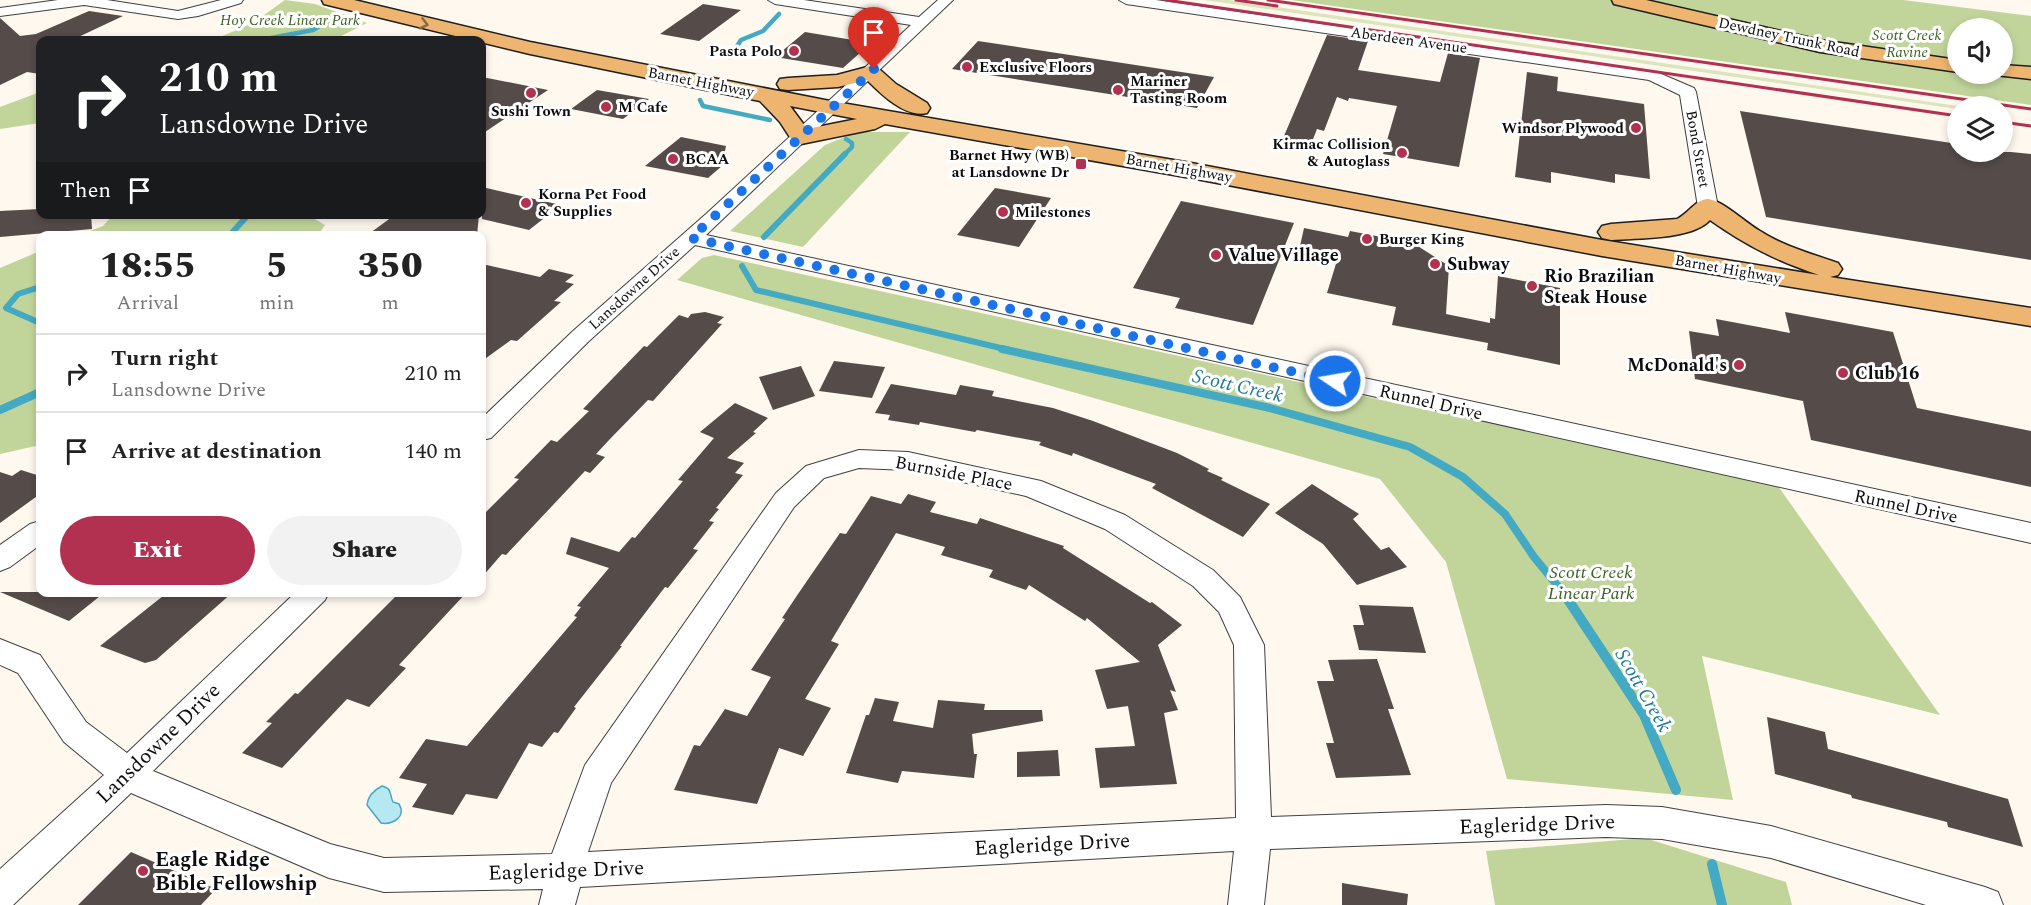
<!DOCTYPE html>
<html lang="en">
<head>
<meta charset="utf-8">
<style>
  body { margin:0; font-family:Spectral,serif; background:#f2f2f2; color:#222; height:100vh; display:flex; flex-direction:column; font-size:22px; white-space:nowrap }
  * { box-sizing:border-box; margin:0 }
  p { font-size:20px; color:#767676 }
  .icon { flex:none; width:33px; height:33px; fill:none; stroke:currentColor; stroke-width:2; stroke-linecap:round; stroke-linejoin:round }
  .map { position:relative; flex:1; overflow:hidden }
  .side { position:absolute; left:36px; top:231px; width:450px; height:366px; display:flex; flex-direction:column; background:#fff; border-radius:12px; box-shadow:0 3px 9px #0003 }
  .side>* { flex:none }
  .banner { position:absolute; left:36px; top:36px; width:450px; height:183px; border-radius:12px; box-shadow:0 3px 9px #0003; background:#202124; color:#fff; overflow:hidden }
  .fabs { position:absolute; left:1947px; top:18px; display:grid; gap:12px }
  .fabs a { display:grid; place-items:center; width:66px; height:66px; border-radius:50%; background:#fff; box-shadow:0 3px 9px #0003; font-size:30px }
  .pin { position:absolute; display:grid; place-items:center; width:51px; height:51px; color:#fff; margin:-62px -26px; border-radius:50% 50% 50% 0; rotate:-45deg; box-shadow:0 0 6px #0007 }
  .pin .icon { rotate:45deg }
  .me { position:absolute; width:66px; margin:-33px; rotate:282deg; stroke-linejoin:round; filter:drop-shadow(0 0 4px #0008) }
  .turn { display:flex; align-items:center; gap:21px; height:126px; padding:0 24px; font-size:27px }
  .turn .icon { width:78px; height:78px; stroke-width:2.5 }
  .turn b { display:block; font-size:42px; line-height:51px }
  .then { display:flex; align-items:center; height:57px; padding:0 24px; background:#0003; gap:12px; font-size:22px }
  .eta { display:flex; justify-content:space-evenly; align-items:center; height:102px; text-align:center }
  .eta b { font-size:36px; font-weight:800; line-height:42px }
  .cta { display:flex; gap:12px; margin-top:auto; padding:12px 24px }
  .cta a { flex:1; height:69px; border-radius:36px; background:#b23151; color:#fff; font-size:24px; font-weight:800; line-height:69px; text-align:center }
  .cta a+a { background:#f2f2f2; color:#222 }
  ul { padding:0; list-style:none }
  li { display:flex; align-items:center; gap:18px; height:78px; padding:0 24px; border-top:2px solid #e0e0e0 }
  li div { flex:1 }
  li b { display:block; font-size:22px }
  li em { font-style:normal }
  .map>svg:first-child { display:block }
</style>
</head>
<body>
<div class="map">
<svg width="2031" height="905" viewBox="0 0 2031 905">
  <rect width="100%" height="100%" fill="#fef8ee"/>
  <path fill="#dae5bb" d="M1204 0H1229L1958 106 1957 109Z"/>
  <path fill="#c1d59b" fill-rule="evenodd" d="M285 0 315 4 367 23 333 40H213L253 23Z
    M1291 0H1903L2031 16V105ZM1958 28H2002V74H1958Z
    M40 92V123L0 129V107Z
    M857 132H910L803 247 730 231 825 145Z
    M113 215H316L313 218 325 225 317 236 80 235 103 226Z
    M40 251V445L0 454V268Z
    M714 255 1778 486 1940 715 1702 656 1733 800 1507 779 1446 562 1380 479 677 280 702 258Z
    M1645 838 1786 882 1792 905H1495L1486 851Z"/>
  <path fill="#b7e7f1" stroke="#44a9c2" stroke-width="1.5" d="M382 786C393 789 389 794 393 802L399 804C407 817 392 825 381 823L367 805C368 795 374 790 382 786Z"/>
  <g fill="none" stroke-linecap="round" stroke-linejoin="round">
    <path stroke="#44a9c2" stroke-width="4.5" d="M261 40 313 30 326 22
      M730 57 741 40 763 31 779 14
      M700 100 703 106 770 120
      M844 155 852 147V143L846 139"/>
    <path stroke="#44a9c2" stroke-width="6" d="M229 236 249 214
      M764 237 845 154
      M742 266 756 290 1009 350
      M40 287 18 294 6 308 40 323"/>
    <path stroke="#44a9c2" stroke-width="8" d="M1002 349 1270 408 1410 447 1463 477 1505 514 1534 557 1566 596
      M0 410 40 392"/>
    <path stroke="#44a9c2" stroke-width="10" d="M1565 595 1644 715 1676 790
      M1712 864 1722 905"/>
  </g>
  <path fill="#554c4a" d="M703 4 741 10 699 41 660 34Z
    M89 11 123 16 72 40H40V74L27 72 0 85V18L20 36 36 34Z
    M805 32 871 43 843 68 775 57Z
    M1327 35 1368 41 1358 70 1440 82 1448 53 1480 58 1459 167 1383 154 1397 106 1349 98 1348 101 1337 97 1324 131 1317 129 1310 147 1281 143Z
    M978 41 1214 77 1197 108 952 69Z
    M1527 72 1558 77 1557 91 1644 104 1650 179 1615 174V183L1551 172V183L1515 177Z
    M482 77 548 90 482 134Z
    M597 90 649 99 623 119 571 109Z
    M1740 111 1958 144V152H2011L2031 154V260L1766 217Z
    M681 137 726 146 722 166 708 178 645 166Z
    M482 187 561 205 529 230 482 219Z
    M995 188 1051 198 1019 247 957 235Z
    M1181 201 1294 223 1253 325 1175 308 1180 298 1133 288Z
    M40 209V214H91L92 229 0 237V211Z
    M396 214H479L477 236H366Z
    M1304 228 1348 237 1350 231 1413 243 1449 266 1446 314 1490 323V318L1495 319 1498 276 1560 288V365L1487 350 1488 343 1392 325 1396 307 1327 293 1339 254 1300 246Z
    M482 264 540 277 549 269 574 275 565 282 574 284 554 301 561 302 517 341 511 340 482 361Z
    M705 312 724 317 717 323 722 324 653 401 648 400 610 439 596 454 605 457 590 473 585 471 506 555 502 554 482 577V516L519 479 514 478 551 440 557 442 589 411 583 409 644 346 647 347 679 315 688 318 691 314Z
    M1785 312 1893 332 1917 408 2031 431V487L1811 440 1803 401 1695 379 1689 331 1719 336 1716 319 1790 333Z
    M834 361 885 367 872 398 819 391Z
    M801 366 815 396 773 410 759 377Z
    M891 384 956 395 960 385 994 391 992 396 1053 408 1093 421 1177 453 1209 469 1207 471 1223 478 1221 480 1270 504 1243 537 1152 488 1156 484 1073 453 1072 456 1039 445 1041 442 977 430 975 432 920 422 919 425 888 420 890 415 875 413Z
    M735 403 768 418 753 432 756 433 727 458 744 463 735 473 743 475 716 508 719 509 709 521 714 522 693 549 698 550 668 588 665 587 620 646H622L574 707 576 708 558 733 554 732 542 747 529 743 497 799 466 794 453 815 412 807 427 784 399 778 426 739 467 746 577 617 574 616 581 607 577 606 609 568 566 554 571 537 619 552 632 537 635 538 683 481 678 480 714 438 700 432Z
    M21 470 40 476V494L0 523V472L12 476Z
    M1312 484 1359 514 1353 519 1381 550 1389 547 1407 567 1357 585 1323 544 1275 513Z
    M908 494 936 502 930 512 977 524 980 518 1064 546 1063 548 1150 603 1152 602 1182 625 1158 645 1176 692 1170 690 1178 710 1164 713 1177 784 1100 788 1095 748 1135 746 1128 706 1107 709 1095 670 1140 662 1087 618 1085 621 1029 585 1026 590 989 577 993 570 941 555 945 547 896 533 831 641 839 644 805 699 831 708 803 756 779 748 757 804 674 790 694 745 700 746 725 709 747 716 771 677 751 670 785 619 782 618 798 594 840 533 846 534 871 496 901 504Z
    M0 592H105L69 621Z
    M168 592H233L156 660 145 663 100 646Z
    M400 592H467L399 665 406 668 369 707 347 699 282 768 242 753 272 723 266 722 295 693 298 694Z
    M1359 605 1413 607 1426 653 1359 650 1353 625H1364Z
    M1377 659 1394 709H1388L1411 775 1336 778 1326 743H1334L1317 681H1334L1328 660Z
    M875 698 899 702 893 721 933 728 938 700 985 704 984 710H1042L1043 721 972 734 974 754H977L974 778 902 771 898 783 846 773 866 715H869Z
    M1767 717 1825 732 1828 749 2008 799 2023 847 1948 827 1947 822 1852 798 1851 795 1775 774Z
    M1058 750 1060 776 1017 777V752Z
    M131 852 216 889 201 905H78Z
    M1342 883 1408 894 1407 905H1342Z"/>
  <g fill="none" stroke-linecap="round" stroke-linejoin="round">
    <defs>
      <path id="minor" d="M58 0H107L178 11 221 0H243L241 3 198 16 178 19 84 5 0 16V8Z
        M768 0H804L919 17 938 0H953L706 235 2031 523V543L695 245 589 341 491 438 482 440V418L573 331 706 214 911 25 775 4Z
        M1119 0H1156L1659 73 1694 88 1696 92 1718 207 1715 211H1701L1698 207 1680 95 1649 80 1126 4Z
        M859 450 908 452 1041 481 1125 515 1213 570 1240 597 1264 645 1271 817 1606 805 1662 807 1771 826 1985 887 1998 892 2003 905H1926L1771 858 1662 839 1606 837 1270 849 1264 905H1228L1234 851 580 887 575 905H539L543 889 384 892 329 878 131 793 13 905H0V869L104 775 64 742 18 673 0 665V639L40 655 86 722 127 753 296 592H329L325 600 153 771 330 844 384 858 552 854 585 765 776 493 806 466ZM859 468 908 470 1026 496 1105 529 1193 586 1219 612 1234 645 1236 818 588 852 611 783 794 507 824 478Z
        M40 521V545L10 567 0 571V545L30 524Z"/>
      <path id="major" d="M322 0H354L530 42 830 101 1191 163 1602 240 1819 275C1777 261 1747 246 1710 220 1692 240 1637 238 1611 240L1602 238 1598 232 1602 226 1611 224 1677 219C1688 214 1696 199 1708 199 1722 200 1747 224 1760 231 1783 246 1812 254 1838 263L1842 269 1838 275 1830 277 2031 308V326L1602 256 1191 178 885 124 875 129 801 144 793 142 780 122 760 101 530 54 324 4ZM790 106 857 119 807 129Z
        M1612 0H1646L1820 40 1958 60V72L1820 52 1614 4Z
        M2002 65 2031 67V79L1995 75 1993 74H2002Z
        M871 66 878 68 896 84 927 103 930 108 927 113C905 118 881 94 867 80L838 87 788 90 780 89 777 84 780 79 788 78 837 75Z"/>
    </defs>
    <use href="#minor" stroke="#404040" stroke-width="2"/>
    <use href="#major" stroke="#1e1e1e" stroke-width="3"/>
    <use href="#minor" fill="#fff" fill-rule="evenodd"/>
    <use href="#major" fill="#edb56f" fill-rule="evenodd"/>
    <path stroke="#b23151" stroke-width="3" d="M1166 0 1958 116
      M1236 0 1277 6
      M1268 0 2031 109
      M2002 122 2031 126"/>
  </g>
  <defs><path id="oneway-chevron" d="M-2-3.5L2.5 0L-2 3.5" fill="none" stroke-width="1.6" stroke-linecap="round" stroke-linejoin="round" transform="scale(1.5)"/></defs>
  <use stroke="#886943" href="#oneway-chevron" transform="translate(424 24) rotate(14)"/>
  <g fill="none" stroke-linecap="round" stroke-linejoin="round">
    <path stroke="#1a73e8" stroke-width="10" stroke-dasharray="0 18" d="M874 69 691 238 1335 381"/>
  </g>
  <g fill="#b23151" stroke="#fff" stroke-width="2">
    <circle cx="794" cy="51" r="6"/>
    <circle cx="967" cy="67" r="6"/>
    <circle cx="1118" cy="90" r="6"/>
    <circle cx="531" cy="93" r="6"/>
    <circle cx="606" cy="107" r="6"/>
    <circle cx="1636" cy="128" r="6"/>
    <circle cx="1402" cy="153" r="6"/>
    <circle cx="673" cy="159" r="6"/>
    <rect x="1075" y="158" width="12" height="12" rx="3"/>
    <circle cx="526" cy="203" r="6"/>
    <circle cx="1003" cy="212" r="6"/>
    <circle cx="1367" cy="239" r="6"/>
    <circle cx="1216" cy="255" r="6"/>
    <circle cx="1435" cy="264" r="6"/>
    <circle cx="1532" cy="286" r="6"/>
    <circle cx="1739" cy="365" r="6"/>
    <circle cx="1843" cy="373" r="6"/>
    <circle cx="143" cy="871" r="6"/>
  </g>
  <g text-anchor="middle" stroke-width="6" stroke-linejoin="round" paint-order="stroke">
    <g font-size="15" font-style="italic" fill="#3c5f23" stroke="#fff">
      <text x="290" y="25">Hoy Creek Linear Park</text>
      <text x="1907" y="40">Scott Creek<tspan x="1907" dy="17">Ravine</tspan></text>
    </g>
    <g font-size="15" fill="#0d0d0d" stroke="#fff">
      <text transform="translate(1789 37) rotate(12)" y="5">Dewdney Trunk Road</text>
      <text transform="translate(1409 40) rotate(8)" y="5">Aberdeen Avenue</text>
      <text transform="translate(701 82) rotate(11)" y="5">Barnet Highway</text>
      <text transform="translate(1698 149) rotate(80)" y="5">Bond Street</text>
      <text transform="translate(1179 168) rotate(10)" y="5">Barnet Highway</text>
      <text transform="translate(1728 269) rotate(10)" y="5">Barnet Highway</text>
      <text transform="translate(634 288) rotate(-42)" y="5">Lansdowne Drive</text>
    </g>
    <g font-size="15" font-weight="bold" fill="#0d0d0d" stroke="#fff" text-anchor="start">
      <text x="782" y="56" text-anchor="end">Pasta Polo</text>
      <text x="979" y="72">Exclusive Floors</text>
      <text x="1130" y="86">Mariner<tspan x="1130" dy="17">Tasting Room</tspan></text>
      <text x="618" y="112">M Cafe</text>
      <text x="531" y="116" text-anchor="middle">Sushi Town</text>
      <text x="1624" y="133" text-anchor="end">Windsor Plywood</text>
      <text x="1390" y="149" text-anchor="end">Kirmac Collision<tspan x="1390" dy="17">&amp; Autoglass</tspan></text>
      <text x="1069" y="160" text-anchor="end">Barnet Hwy (WB)<tspan x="1069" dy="17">at Lansdowne Dr</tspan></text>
      <text x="685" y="164">BCAA</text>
      <text x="538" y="199">Korna Pet Food<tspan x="538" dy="17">&amp; Supplies</tspan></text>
      <text x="1015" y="217">Milestones</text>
      <text x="1379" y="244">Burger King</text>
    </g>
    <g font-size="18" font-weight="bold" fill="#0d0d0d" stroke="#fff" text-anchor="start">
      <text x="1228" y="261">Value Village</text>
      <text x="1447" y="270">Subway</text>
      <text x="1544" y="282">Rio Brazilian<tspan x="1544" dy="21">Steak House</tspan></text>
      <text x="1727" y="371" text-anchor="end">McDonald's</text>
      <text x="1855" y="379">Club 16</text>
    </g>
    <g font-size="18" fill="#0d0d0d" stroke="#fff">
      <text transform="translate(1431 402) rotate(13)" y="6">Runnel Drive</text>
      <text transform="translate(954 473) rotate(11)" y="6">Burnside Place</text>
      <text transform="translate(1906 506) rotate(12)" y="6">Runnel Drive</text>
    </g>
    <g font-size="18" font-style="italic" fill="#3c5f23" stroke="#fff">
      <text x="1591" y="578">Scott Creek<tspan x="1591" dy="21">Linear Park</tspan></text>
    </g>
    <g font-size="20" font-style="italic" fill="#217a94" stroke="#fff">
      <text transform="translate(1238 385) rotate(13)" y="7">Scott Creek</text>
      <text transform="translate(1644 690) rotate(60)" y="7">Scott Creek</text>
    </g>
    <g font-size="21" fill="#0d0d0d" stroke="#fff">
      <text transform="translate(158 743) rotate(-44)" y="7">Lansdowne Drive</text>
      <text transform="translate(1537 824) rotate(-2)" y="7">Eagleridge Drive</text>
      <text transform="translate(1052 844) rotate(-3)" y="7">Eagleridge Drive</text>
      <text transform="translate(566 870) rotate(-2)" y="7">Eagleridge Drive</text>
    </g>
    <g font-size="21" font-weight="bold" fill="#0d0d0d" stroke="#fff" text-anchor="start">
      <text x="155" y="866">Eagle Ridge<tspan x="155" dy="24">Bible Fellowship</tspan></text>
    </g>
  </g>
</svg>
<div class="fabs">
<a><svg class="icon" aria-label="sound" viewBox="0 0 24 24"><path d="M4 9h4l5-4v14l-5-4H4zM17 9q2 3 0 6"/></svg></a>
<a><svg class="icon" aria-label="layers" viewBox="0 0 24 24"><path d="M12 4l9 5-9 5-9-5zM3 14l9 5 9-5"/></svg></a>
</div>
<div class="pin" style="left:874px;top:69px;background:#d93025"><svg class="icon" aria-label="arrive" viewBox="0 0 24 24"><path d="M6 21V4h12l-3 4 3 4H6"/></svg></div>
<svg class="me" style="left:1335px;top:381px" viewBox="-20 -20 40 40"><circle r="17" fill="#1a73e8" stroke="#fff" stroke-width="3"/><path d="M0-11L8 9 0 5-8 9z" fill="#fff"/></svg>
<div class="banner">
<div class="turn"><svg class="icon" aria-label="right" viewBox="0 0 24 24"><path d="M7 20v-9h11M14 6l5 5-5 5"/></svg><div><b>210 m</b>Lansdowne Drive</div></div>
<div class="then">Then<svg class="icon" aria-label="arrive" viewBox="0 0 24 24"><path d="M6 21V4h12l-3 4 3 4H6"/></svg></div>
</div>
<section class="side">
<div class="eta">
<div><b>18:55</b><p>Arrival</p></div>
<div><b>5</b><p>min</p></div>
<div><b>350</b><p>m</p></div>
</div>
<ul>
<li><svg class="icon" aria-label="right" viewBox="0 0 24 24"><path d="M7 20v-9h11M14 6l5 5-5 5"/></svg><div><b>Turn right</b><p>Lansdowne Drive</p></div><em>210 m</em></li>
<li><svg class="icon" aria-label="arrive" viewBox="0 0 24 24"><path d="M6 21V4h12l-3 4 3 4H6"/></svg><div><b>Arrive at destination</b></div><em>140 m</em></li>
</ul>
<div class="cta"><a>Exit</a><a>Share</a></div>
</section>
</div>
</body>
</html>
